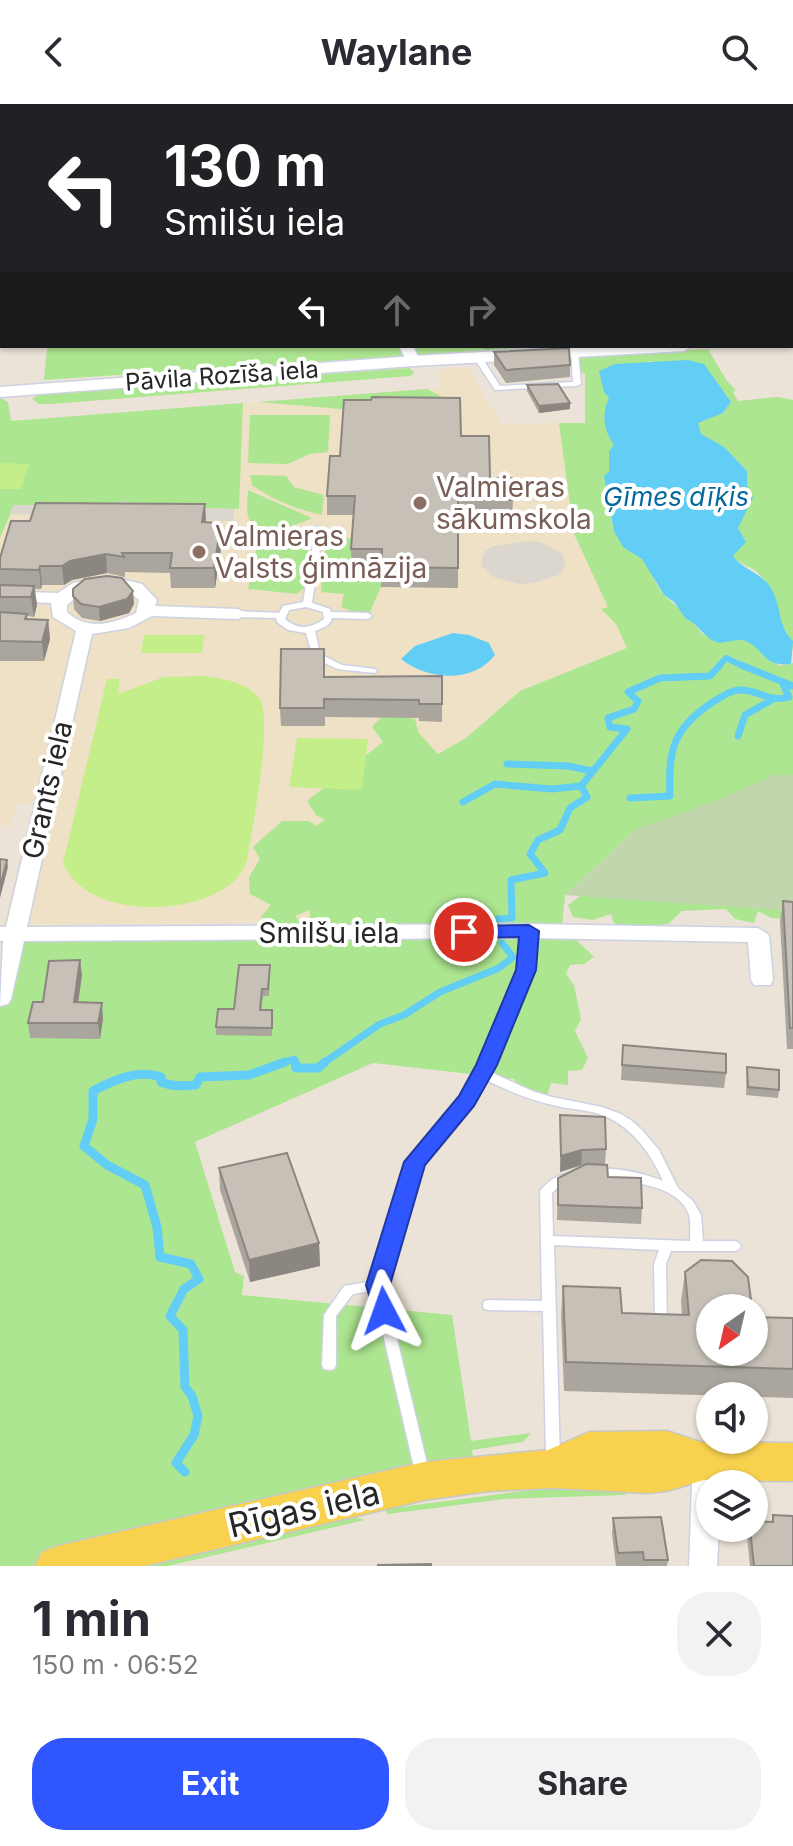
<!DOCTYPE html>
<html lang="en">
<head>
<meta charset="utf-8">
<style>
  body { margin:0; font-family:Inter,sans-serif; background:#f2f2f3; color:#2b2b33; height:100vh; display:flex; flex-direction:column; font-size:30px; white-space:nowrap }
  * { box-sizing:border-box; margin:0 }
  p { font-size:26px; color:#7c7c81 }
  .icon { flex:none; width:44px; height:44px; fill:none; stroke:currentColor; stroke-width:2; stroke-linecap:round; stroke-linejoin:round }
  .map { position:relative; height:1462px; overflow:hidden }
  .sheet { display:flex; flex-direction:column; background:#fff; flex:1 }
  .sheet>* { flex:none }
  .top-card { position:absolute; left:0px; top:0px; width:794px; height:244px; box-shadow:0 2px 6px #0004; background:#202124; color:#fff; overflow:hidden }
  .needle { width:52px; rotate:214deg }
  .controls { position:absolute; left:696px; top:1190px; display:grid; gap:16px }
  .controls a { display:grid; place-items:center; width:72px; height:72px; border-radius:50%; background:#fff; box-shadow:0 2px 6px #0004; font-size:40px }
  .pin { position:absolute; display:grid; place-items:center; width:68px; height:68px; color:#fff; margin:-34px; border:4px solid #fff; border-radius:50%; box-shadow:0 2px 8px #0007 }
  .me { position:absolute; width:88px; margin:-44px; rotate:356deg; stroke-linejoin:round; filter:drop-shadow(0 0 6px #0008) }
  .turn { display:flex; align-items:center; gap:28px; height:168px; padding:0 32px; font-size:36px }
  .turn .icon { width:104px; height:104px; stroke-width:2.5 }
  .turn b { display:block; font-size:56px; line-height:68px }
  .lanes { display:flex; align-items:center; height:76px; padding:0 32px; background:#0003; justify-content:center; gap:40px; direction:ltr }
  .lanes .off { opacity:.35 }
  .round { display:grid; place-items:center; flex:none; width:84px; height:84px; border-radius:32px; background:#f2f2f3 }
  .head { display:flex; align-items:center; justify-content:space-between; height:136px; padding:0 32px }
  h1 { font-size:48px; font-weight:700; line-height:60px }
  .cta { display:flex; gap:16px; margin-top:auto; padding:16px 32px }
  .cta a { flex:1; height:92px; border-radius:32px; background:#3056ff; color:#fff; font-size:32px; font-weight:700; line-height:92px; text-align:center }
  .cta a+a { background:#f2f2f3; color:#2b2b33 }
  header { display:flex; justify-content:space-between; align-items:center; height:104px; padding:0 32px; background:#fff; font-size:36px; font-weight:700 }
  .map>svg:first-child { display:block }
</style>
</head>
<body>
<header><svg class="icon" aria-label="back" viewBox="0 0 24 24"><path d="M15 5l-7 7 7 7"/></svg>Waylane<svg class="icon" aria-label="search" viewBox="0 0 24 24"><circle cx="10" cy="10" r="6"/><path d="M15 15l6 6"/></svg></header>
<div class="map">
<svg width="793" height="1462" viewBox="0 0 793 1462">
  <rect width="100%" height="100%" fill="#ebe3d7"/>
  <path fill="#eee1c5" d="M468 264 501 320 559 319 574 430 628 544 520 587 466 634 375 684 311 725 310 818 3 821 37 699H17L10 722H0V301L6 319 441 284 436 266Z"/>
  <path fill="#ade690" d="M353 0H652L320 2Z
    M553 242 44 276 47 245 53 243Z
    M708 245 727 277 736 286 733 288 738 297 777 293 793 296V547C791 536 786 534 782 525 771 504 779 488 758 469 750 461 738 461 732 451L747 381V367L723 343 700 332 693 319 723 309 731 298 654 258 649 257 610 294 614 341 609 347C614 373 605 404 615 428 620 442 631 445 641 454 651 463 654 481 664 491 677 504 692 513 702 530 714 534 723 528 734 531 751 535 766 551 779 562L793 559V815L771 814 758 807 754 819 735 815 726 805 682 807 668 820 627 824 614 819 611 810 593 816 573 813 568 801 580 792 638 724 565 791 562 822 594 853 584 860 570 861 566 870 574 881 581 915 575 927 588 954 582 966 568 967V981L551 979 547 992 517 980 514 975 373 959 195 1038 235 1168 244 1172 242 1191 452 1211 471 1337 531 1329 523 1338 472 1346 476 1370 48 1462H0V895L14 830 310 829V806L295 812 303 822 273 824 261 813 271 801 250 790 249 773 260 755 253 743 282 717H309L316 722 325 716 316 711 307 697 383 638 372 623 384 610 415 615 418 628 438 650 466 634 520 587 627 544 616 520 601 505 608 503 574 430 559 319H585V270L573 264 579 258 578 251 593 253Z
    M410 264 414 269 410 272 51 300H39L32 295 38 291Z
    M427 285 452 298 377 308 258 298Z
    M0 294 8 298 11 317 243 299 239 405 14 401 0 434Z
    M250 311H330L328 348 310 350 288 360 248 359Z
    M250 371 286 372 294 383 324 391 322 411C296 405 273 396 252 381Z
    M248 386 312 414C299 421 254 435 248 412 246 405 248 394 248 386Z
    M262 432 304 435 309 439 305 483 297 490 248 485 258 437Z
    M354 433 352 464 382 465 381 483 370 508 359 510 341 503 344 490 321 488 325 446 329 439Z
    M578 1380 634 1386 624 1391 504 1395 388 1410 384 1405Z
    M355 1413 365 1416 168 1462H135Z"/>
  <path fill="#c1d6ad" d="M775 671H793V807L565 791 638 724 711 699Z"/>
  <path fill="#c3ee8a" d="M0 359 29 360 21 385H0Z
    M144 531H204L202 549H141Z
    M202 572C221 574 247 578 259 594 274 614 252 727 247 756 245 761 242 768 239 772 201 815 86 816 63 759L107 575H120L118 590 164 573Z
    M297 634 368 635 362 686 289 683Z"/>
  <path fill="#dbd6ce" d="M123 397 150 403 235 405 233 417 10 410 13 401 100 402Z
    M530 437 542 439 562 450 565 457 564 465 558 471 534 479 519 480 494 473 481 461 485 447 493 442Z"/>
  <path fill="#62cdf5" d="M688 256 704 260 731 298 723 309 698 319 701 330 724 343 747 367V381L753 394 738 424 746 438 733 452C743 467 766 469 774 490 782 509 778 522 793 537L791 560C764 563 766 548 748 538 737 532 725 541 716 538 703 533 698 519 686 515L674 498 664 491 642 455 623 443 614 427 604 372 609 368V347L614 341C604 327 601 310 609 294L604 288 599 267 615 260Z
    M453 529 469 531 489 539 495 551C473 580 427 576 401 555L415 542Z"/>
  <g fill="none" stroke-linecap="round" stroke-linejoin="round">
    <path stroke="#62cdf5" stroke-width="6" d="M718 563 726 554 745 563"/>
    <path stroke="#62cdf5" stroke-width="7" d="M741 561 793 582
      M738 632 745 611 770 597
      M507 660 568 662 592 667
      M630 694 670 692C668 646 673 624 713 598 723 592 730 586 741 586 759 586 770 599 789 593L783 580
      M463 698 495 680 552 685 581 682
      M498 815 512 814 511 776 545 769 530 750 538 736 560 726 570 704 587 693 581 682 627 625 610 623 608 614 634 605 638 597 628 588 660 574 710 572 720 561
      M279 960 294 955 295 960
      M322 960 380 920 404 911 440 888 499 864 513 853 502 839"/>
    <path stroke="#62cdf5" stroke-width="9" d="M295 958 296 964H318L325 958
      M185 1368 176 1359 194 1331 198 1312 192 1292 185 1283 183 1226 170 1212 184 1185 199 1175 191 1160 160 1153 157 1123 145 1081 107 1061 84 1042 93 1015V987C114 976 137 965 161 973V978C173 983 184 982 196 981L200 973 249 971 285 958"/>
    <defs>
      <path id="service" d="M571 246 578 248 581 280 577 282 495 286 474 254 481 252 500 282 573 278Z
        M316 423H319L323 425 312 499 330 505 331 508 368 509 372 512 368 515 332 514C331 521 321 525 315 527L320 550 342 561 375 565 377 567 375 569 337 565 313 553 306 529 288 526 277 518 276 514 238 513 234 510 238 507 279 509 283 502 303 498ZM306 503 323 508 324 515C310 525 298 526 285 515L289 506Z
        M529 824 534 827 531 866 488 967 532 987 552 993 602 1003 621 1010 632 1017 642 1026 659 1046 678 1084 693 1097 701 1111 703 1137H735L739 1139 741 1142 739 1145 735 1147H671L666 1160 667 1222 666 1226 661 1227 656 1226 655 1222 654 1160 659 1146 554 1141 560 1355 558 1359 553 1361 548 1359 546 1355 543 1207 489 1206 484 1205 483 1201 484 1197 489 1196 542 1197 540 1087C548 1077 560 1068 573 1070L575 1073 573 1076 563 1079 552 1089 553 1132 690 1137C690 1129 691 1119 689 1111 678 1077 619 1078 592 1072L590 1069 592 1066C614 1062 642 1069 663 1077 650 1047 628 1018 596 1009 582 1005 567 1005 553 1001 529 996 506 986 484 975L470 1000 421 1060 384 1181 430 1372 428 1376 423 1378 418 1376 416 1372 373 1187 353 1190 336 1212V1261L334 1265 329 1266 324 1265 322 1261 324 1211 344 1182 373 1177 409 1058 462 994 480 961 521 866 524 827Z"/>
      <path id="minor" d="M0 147H2V155H0Z
        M399 242H413L420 257 418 260H408Z
        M108 472 142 480 157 496 155 502 238 505 247 510 238 515 152 512 129 524 92 530 27 823 529 820 758 824 769 831 773 876 770 881H754L751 876 748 838 529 834 24 837 11 895 8 900 0 902 3 837H0V823H6L76 527 53 513 51 499 0 497V487L58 489 73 479ZM108 482 125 485 139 496 136 509C113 520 87 527 67 508V501L85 486Z
        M700 1345 710 1349 720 1380H710V1424H719L717 1462H689L692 1381 686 1357 690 1349Z"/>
      <path id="tertiary" d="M792 230H793V240H792Z
        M592 242H692L684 247 413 262 0 293V283L413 252Z"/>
      <path id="primary" d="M667 1327 700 1338 793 1339V1377L704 1376 667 1387 648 1389 554 1384 489 1387 424 1396 144 1462H35L42 1448 58 1442 424 1358 548 1346 589 1328Z"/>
    </defs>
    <use href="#service" stroke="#cdd1e2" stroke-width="3"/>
    <use href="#minor" stroke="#cdd1e2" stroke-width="3"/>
    <use href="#tertiary" stroke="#cdd1e2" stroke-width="3"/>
    <use href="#primary" stroke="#c7c7c7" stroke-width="3"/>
    <use href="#service" fill="#fff" fill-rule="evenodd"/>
    <use href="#minor" fill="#fff" fill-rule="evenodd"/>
    <use href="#tertiary" fill="#fff" fill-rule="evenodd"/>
    <use href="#primary" fill="#f8d24f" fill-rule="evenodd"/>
  </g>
  <path fill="#aaa59d" d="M482 242H506V244L484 245Z
    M494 248 570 261V273L506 279 494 261Z
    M527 281 570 299V305L539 309 527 287Z
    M371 296 461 332 490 374 513 396 512 415H458V484L381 483V465H352L351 445 354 411H327V392L340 352Z
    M205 400 206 418 221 419 222 438 215 484H171L170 469 125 468V473L107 469 72 476 64 481H42L41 485H35L37 501 34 513 27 512 28 515 48 516 50 535 44 557H0V454L30 417Z
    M73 492 134 500 129 509 100 517 82 514 74 505Z
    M442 572V618L419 617V614L325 613V622H281L280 604 324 573Z
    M783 797 793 798V945H787L780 817Z
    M270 861 269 892H263L261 906H272V932L216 931V923L234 905Z
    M82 871 78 898 103 914 100 935 30 934 28 919 43 898Z
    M623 941 726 969 724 984 621 976Z
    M747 963 779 986 778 994 746 991Z
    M560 1011 606 1045 605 1060 608 1073 642 1104 641 1120 557 1116 558 1074 583 1061 560 1068Z
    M219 1064 319 1139 320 1162 250 1178 220 1086Z
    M685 1168 710 1248 793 1214V1294L564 1287 561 1211 563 1182 622 1209 682 1211 681 1197Z
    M773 1411 793 1462H750L747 1432 748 1424H754L771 1418Z
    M613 1414 668 1456 667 1462H616L612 1430Z"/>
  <path fill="#8b8680" d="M570 299V305L539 309V302Z
    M205 400 206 419 202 418Z
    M221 419 222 438 215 484 214 464Z
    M106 450 107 469 72 476 64 481 62 462 70 457Z
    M40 462 42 481 41 485 39 466Z
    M34 482 37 501 34 513 31 493Z
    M133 487 134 500 129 509 100 517 99 503Z
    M48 516 50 535 44 557 42 538Z
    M7 756 8 763 0 794V783Z
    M80 856 82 871 76 913 74 898Z
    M102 899 103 914 100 935 98 919Z
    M582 1046 581 1061 560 1068 561 1052Z
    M319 1139 320 1162 250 1178 249 1156Z"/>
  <path fill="#c6c0b7" stroke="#8b8680" stroke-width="2" d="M792 92H793L792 136Z
    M569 244 570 261 506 266 494 248Z
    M558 280 570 299 539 302 527 281Z
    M372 293 460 294 461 332H489L490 374H512L513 396H458V464L381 463 382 445H351L355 392H327L330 352H340L344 296H371Z
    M36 399 205 400 202 418 221 419 214 464H170L172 449H122L124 453 106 450 70 457 62 462H40L39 466 0 465V454L11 417H30Z
    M107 472 122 474 133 487 127 495 99 503 81 500 73 492V485L85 475Z
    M0 481 34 482 31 493H0Z
    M0 508 27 510 25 515 48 516 42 538 0 537Z
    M281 545H324V573L442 572V600H419V596L324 595V604H280Z
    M0 755 7 756 0 783Z
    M783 797 793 798V924H790Z
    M80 856 74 898 102 899 98 919H28L33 898H43L49 857Z
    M239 861H270L268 885H262L260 906H272V924L216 923 218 905H234Z
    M623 941 726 950V969L622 961Z
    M747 963 779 966V986L748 983Z
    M560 1011 605 1013 606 1045 582 1046 561 1052Z
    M287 1049 319 1139 249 1156 219 1064Z
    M586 1060 607 1061 608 1073 641 1074 642 1104 558 1101V1074Z
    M701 1156 732 1157 748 1173 752 1204H710V1248H754V1213L793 1214V1265L566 1258 563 1182 620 1184 622 1209 689 1211 685 1168Z
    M773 1411 793 1412V1462H754L750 1424H754V1417L773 1418Z
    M661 1413 668 1456H644L643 1448 618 1449 613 1414Z
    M431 1460V1462H378V1461Z"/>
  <path fill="#3056ff" stroke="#1f38a6" stroke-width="2" d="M529 821 539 827 536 866 497 961 474 1002 425 1061 390 1181 396 1207 393 1214 384 1217 376 1214 366 1181 404 1058 459 992 476 961 516 866 519 833 464 834 454 828 464 822Z"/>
  <g fill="#8d6e63" stroke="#fff" stroke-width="3">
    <circle cx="420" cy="399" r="8"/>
    <circle cx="199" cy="448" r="8"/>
  </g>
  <g text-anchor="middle" stroke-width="8" stroke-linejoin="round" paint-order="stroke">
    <g font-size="24" fill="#272727" stroke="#fff">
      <text transform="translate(222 272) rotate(-4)" y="8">Pāvila Rozīša iela</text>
    </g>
    <g font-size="26" font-style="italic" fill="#05689d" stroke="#fff">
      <text x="676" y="402">Ģīmes dīķis</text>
    </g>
    <g font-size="28" fill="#785e54" stroke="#fff" text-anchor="start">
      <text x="436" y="393">Valmieras<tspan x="436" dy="32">sākumskola</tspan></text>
      <text x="215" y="442">Valmieras<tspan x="215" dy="32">Valsts ģimnāzija</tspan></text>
    </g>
    <g font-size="28" fill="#272727" stroke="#fff">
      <text transform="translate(47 686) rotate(-77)" y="10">Grants iela</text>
      <text x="329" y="839">Smilšu iela</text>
    </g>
    <g font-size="34" fill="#272727" stroke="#fff">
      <text transform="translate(304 1405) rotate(-13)" y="12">Rīgas iela</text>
    </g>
  </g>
</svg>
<div class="controls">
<a><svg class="needle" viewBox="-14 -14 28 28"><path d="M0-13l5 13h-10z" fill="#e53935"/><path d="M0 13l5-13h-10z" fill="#7c7c81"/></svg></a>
<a><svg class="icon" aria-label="sound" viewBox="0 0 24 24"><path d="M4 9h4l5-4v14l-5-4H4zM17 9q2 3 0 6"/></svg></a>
<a><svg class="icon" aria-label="layers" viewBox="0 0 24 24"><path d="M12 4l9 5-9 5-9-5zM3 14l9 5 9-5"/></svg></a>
</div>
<div class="pin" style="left:464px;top:828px;background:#d93025"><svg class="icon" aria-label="arrive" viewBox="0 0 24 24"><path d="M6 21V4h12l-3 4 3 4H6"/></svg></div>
<svg class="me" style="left:384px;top:1207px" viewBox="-20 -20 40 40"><path d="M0-17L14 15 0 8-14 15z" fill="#3056ff" stroke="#fff" stroke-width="4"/></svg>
<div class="top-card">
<div class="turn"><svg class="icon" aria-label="left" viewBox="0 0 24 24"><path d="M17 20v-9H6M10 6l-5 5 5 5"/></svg><div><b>130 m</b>Smilšu iela</div></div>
<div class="lanes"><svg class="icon" aria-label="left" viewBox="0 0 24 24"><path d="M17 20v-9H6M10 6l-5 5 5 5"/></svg><svg class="icon off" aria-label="ahead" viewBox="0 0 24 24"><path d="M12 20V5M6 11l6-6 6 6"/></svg><svg class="icon off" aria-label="right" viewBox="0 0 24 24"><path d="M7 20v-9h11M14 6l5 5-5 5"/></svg></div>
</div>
</div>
<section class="sheet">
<div class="head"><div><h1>1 min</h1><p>150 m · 06:52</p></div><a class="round"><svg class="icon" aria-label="close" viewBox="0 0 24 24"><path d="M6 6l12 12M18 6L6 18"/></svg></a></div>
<div class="cta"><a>Exit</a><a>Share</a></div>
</section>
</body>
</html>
